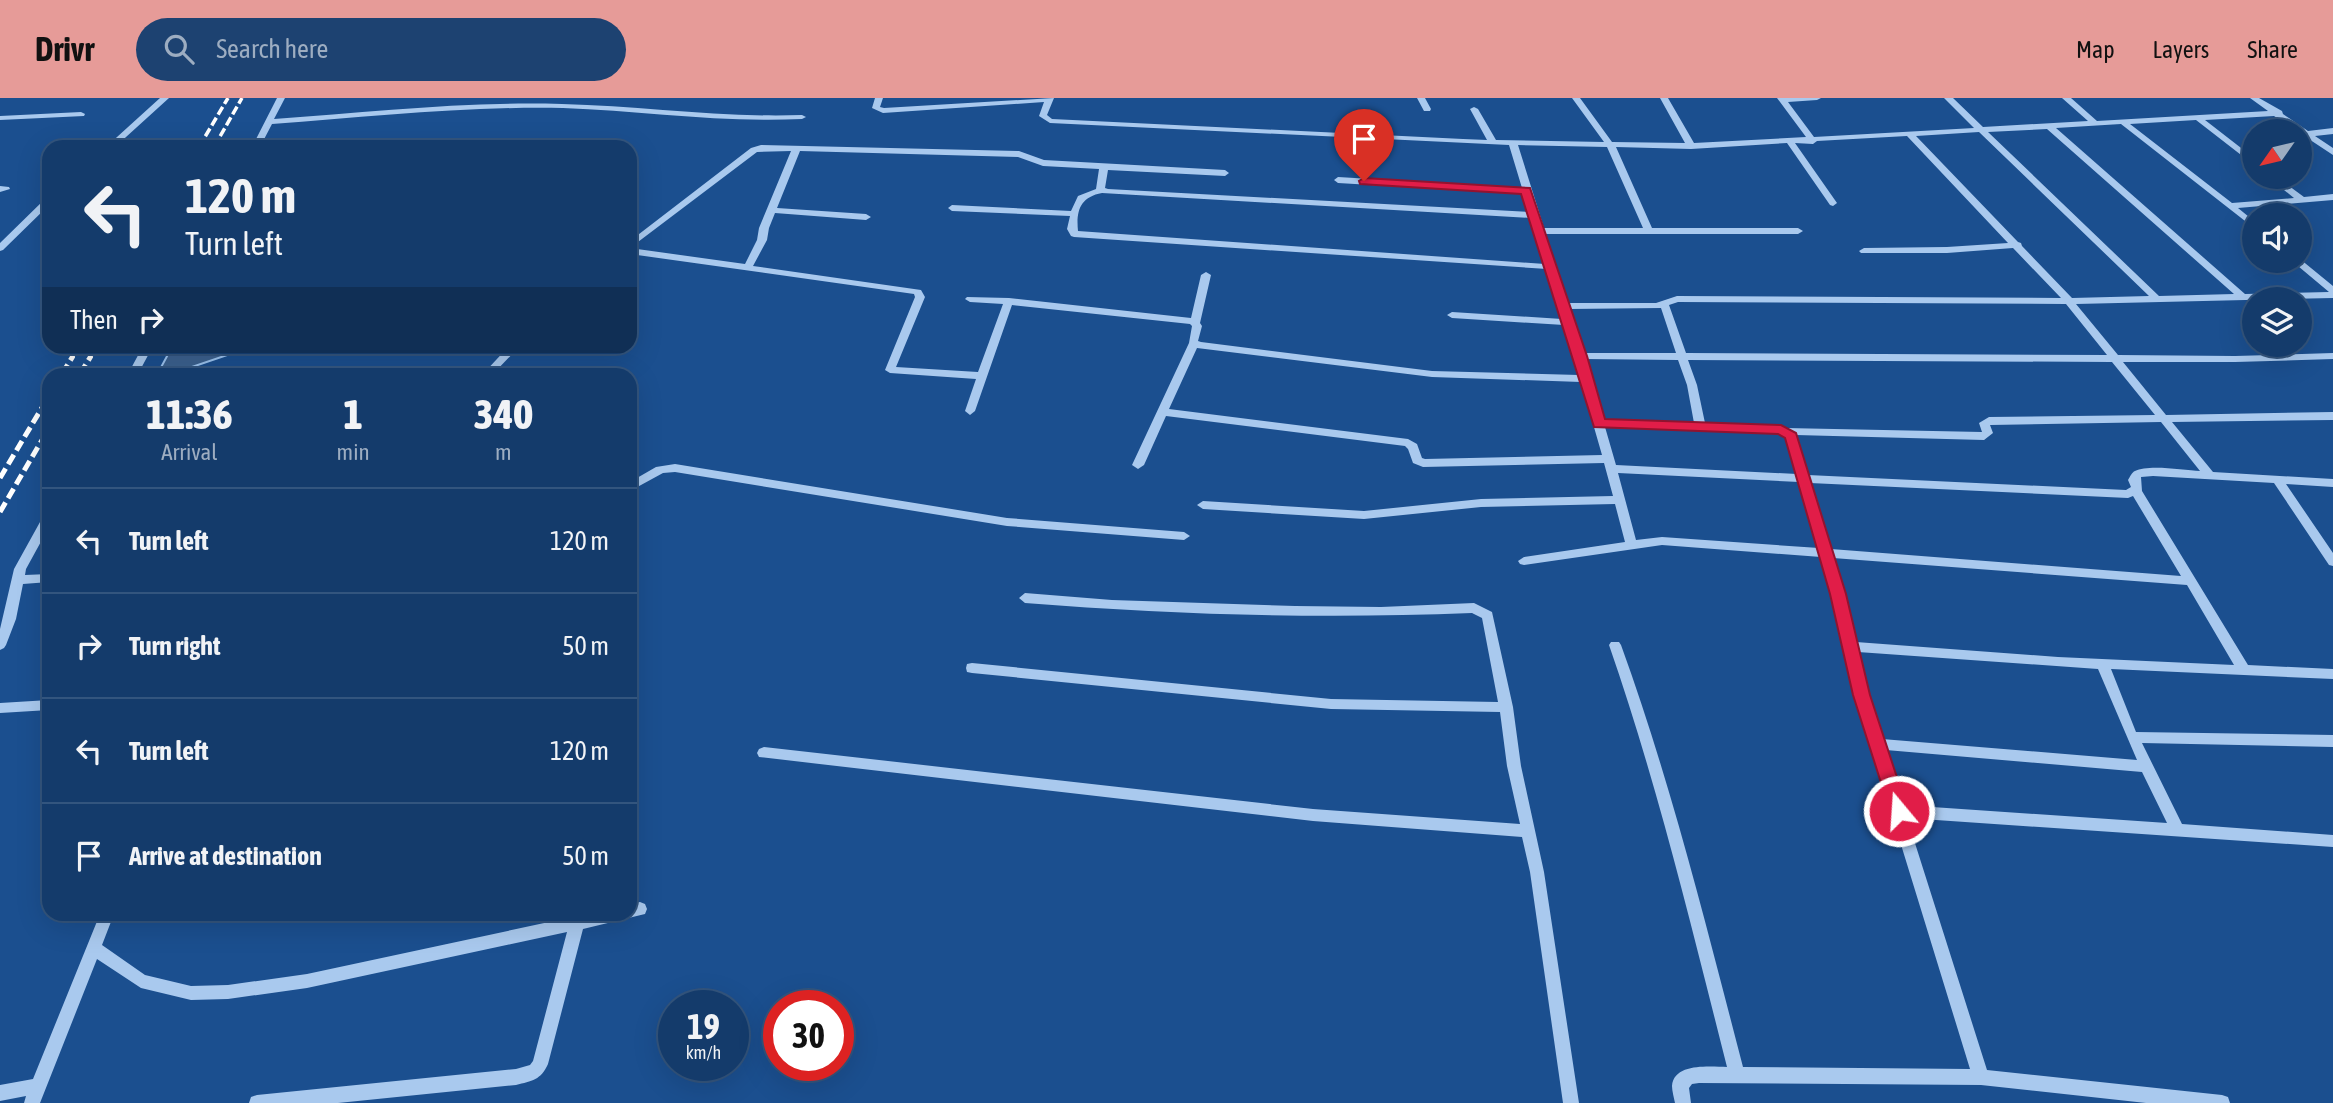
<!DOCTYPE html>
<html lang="en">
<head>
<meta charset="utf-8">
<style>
  body { margin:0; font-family:"Asap Condensed",sans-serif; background:#1d4271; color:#f1f3f6; height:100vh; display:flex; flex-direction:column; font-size:26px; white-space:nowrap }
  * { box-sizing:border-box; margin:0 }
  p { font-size:23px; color:#9dadc1 }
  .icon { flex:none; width:38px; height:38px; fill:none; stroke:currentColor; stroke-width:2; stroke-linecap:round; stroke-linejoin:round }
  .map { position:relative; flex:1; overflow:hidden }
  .side { position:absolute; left:42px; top:270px; width:595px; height:553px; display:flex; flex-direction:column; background:#143b6b; border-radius:21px; box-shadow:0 7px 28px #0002,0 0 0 2px #33557e }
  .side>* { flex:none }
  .banner { position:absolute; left:42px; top:42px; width:595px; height:214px; border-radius:21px; box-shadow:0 7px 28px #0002,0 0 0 2px #33557e; background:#143b6b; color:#f1f3f6; overflow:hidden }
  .needle { width:46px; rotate:236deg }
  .buttons { position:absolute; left:2242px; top:21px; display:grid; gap:14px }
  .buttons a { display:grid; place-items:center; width:70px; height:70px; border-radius:50%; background:#143b6b; box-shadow:0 7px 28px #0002,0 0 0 2px #33557e; font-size:35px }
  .speed { position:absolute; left:658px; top:892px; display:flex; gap:14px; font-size:35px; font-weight:700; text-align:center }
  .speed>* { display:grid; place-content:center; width:91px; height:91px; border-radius:50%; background:#143b6b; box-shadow:0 7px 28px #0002,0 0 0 2px #33557e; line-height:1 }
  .speed small { font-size:18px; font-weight:400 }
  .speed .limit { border:10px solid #d22; background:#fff; color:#111 }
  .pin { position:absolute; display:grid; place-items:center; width:60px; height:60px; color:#fff; margin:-72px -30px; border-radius:50% 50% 50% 0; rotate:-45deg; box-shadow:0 0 7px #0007 }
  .pin .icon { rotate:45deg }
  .me { position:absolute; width:77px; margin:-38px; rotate:342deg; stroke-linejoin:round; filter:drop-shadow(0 0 5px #0008) }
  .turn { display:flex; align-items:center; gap:24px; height:147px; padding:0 28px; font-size:32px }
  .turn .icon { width:91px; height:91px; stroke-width:2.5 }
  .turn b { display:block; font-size:49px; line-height:60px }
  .then { display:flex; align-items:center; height:66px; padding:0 28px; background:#0003; gap:14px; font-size:26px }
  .eta { display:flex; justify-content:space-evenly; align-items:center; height:119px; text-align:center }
  .eta b { font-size:42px; font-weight:800; line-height:49px }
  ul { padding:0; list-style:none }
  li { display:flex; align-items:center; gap:21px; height:105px; padding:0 28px; border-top:2px solid #33557e }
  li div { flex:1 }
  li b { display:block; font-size:26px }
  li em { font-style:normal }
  header { display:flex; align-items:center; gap:42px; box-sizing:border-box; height:98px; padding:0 35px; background:#e69b98; color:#111 }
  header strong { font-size:33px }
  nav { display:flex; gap:38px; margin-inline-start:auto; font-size:24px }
  .search { width:490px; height:63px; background:#1d4271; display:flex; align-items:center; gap:18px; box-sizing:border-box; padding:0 24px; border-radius:38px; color:#9dadc1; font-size:26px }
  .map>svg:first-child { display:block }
</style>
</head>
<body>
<header>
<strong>Drivr</strong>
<div class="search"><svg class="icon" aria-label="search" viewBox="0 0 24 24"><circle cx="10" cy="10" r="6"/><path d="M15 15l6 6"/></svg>Search here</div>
<nav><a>Map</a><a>Layers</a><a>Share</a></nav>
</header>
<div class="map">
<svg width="2333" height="1005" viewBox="0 0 2333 1005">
  <rect width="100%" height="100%" fill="#1b4f8f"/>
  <path fill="#3c6290" stroke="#9cc4f0" stroke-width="2" d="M172 249V248L277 249 254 256 233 255 189 270 159 273Z"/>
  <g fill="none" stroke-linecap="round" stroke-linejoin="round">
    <path fill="#a9c9ee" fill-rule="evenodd" d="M160 0H169L115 49H106Z
      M277 0H285L274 21C370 14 466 3 562 6 642 8 722 20 802 17L806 19 802 21C722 25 643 13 563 10 466 8 369 19 272 26L260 49H252Z
      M875 0H883L880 9 884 10 1054 0 1047 17 1052 21 1463 41 1487 42 1470 11 1474 9 1478 11 1496 42 1604 44 1572 0H1580L1612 44 1685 45 1660 0H1668L1694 45 1806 39 1777 0H1821L1817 2 1788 4 1814 39 1974 30 1944 0H1953L1983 29 2088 23 2062 0H2071L2097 23 2268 13 2250 0H2259L2282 13 2283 16 2308 33 2333 30V36L2315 38 2333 50V57L2274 18 2205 22 2254 60V67L2196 22 2130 26 2232 105 2294 100 2268 79H2277L2304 99 2333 96V102L2238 110 2254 123V130L2121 26 2056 30 2245 196 2329 194 2292 163H2300V161L2333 188V200L2076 206 2118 257 2235 258 2333 255V261L2235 264H2123L2166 317 2333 314V322L2172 324 2213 374 2333 381V389L2286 386 2333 455V468L2329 467 2274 385 2153 378 2141 379 2142 393 2248 567 2333 571V581L2111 571 2136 634 2333 637V649L2142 645 2182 726 2333 737V749L1907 720 1987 972 2222 997 2228 999 2230 1005H2146L1981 987 1699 985 1692 986 1689 990 1691 1005H1675C1674 1000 1672 993 1672 988 1674 964 1712 969 1727 969 1691 827 1657 685 1609 547L1611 544H1619L1621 547C1671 685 1706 827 1743 969L1970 971 1855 597 1832 496 1821 459 1662 447 1524 467 1520 466 1518 463 1524 459 1625 444 1615 406 1481 409 1364 421 1203 411 1197 407 1203 403 1364 413 1481 401 1613 398 1604 365 1423 369 1413 365 1408 351 1405 348 1166 318 1144 367 1138 371 1132 367 1189 245 1192 228 1190 226 1012 207 975 313 970 317 965 313 976 281 890 275 885 272 915 199 914 196 630 156V150L745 166 757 142 759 130 791 53 757 54 630 150V143L751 50 761 47 1019 53 1044 62 1225 72 1229 75 1225 78 1108 72 1105 90 1108 91 1529 114 1524 96 1338 85 1334 82 1338 79 1522 90 1509 47 1050 25 1039 18 1044 4 883 15 872 10ZM2047 31 2234 196 2159 198 1988 34ZM1979 34 2149 198 2072 200 2022 148 2021 145 2018 144 1916 38ZM1907 38 2008 145 1947 149 1864 150 1859 153 1861 155H1947L2013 150 2061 200 1677 198 1656 205H1567L1545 136H1798L1803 133 1798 130H1652L1616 49 1691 51 1787 45 1830 107 1833 108 1837 105 1795 45 1813 46 1817 43ZM1518 47 1607 49 1643 130H1544ZM800 53 1018 59 1043 68 1099 71 1096 91 1078 98 1071 113 952 107 948 110 952 113 1070 118 1067 131 1071 138 1074 139 1547 171 1562 221 1452 214 1447 217 1452 220 1564 227 1579 277 1432 273 1201 244 1198 243 1202 228 1200 225 1211 177 1206 174 1201 177 1191 220 1009 200 967 199 965 201 970 204 1003 206 978 274 896 269 925 199 921 192 753 168 767 142 769 130 775 115 866 122 871 119 866 116 777 110ZM1102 95 1531 120 1545 166 1078 133C1076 113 1080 99 1102 95ZM1678 204 2066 206 2107 257 1686 255 1669 207ZM1661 210 1676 255H1582L1569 211ZM1197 250 1432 279 1581 284 1602 357 1425 361 1422 360 1417 346 1408 341 1169 311ZM1584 261 1678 262 1687 287 1694 325 1603 322ZM1688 262 2112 264 2155 317 1989 319 1979 325 1982 334 1785 330 1705 325 1697 287ZM2161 324 2200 373C2184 372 2148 366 2135 373 2132 374 2130 379 2128 382L2131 389 2126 392 1808 377 1796 337 1984 342 1993 335 1990 327ZM1605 329 1779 336 1786 340 1797 376 1616 367ZM1618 375 1799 384 1819 450 1662 439 1636 442ZM1810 385 2128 400 2133 398 2181 478 1831 451ZM1833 460 2187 487 2234 567 2058 559 1856 544ZM1858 554 2098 571 2137 662 1882 641 1869 597ZM1886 652 2142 674 2167 725 1903 707Z
      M1417 0H1425L1431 11 1430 13H1424Z
      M81 14 85 16 84 18 0 22V18Z
      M0 88 9 89 10 91 0 94Z
      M49 99V107L3 152 0 153V145L46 100Z
      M143 248H153L138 276H128Z
      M509 248H520L493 276H483Z
      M675 366 1007 420 1184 434 1190 438 1184 442 1007 428 675 374 663 375 630 393V384L656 369Z
      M49 414V429L26 471 25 477 49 476V484L23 486 16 521 6 547 4 550 0 552V531L14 471 45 415Z
      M1025 495 1112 502 1295 508 1381 509 1474 505 1492 514 1513 609 1521 668 1544 774 1579 1005H1563L1530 774 1522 739 1313 723 759 659 757 655 759 651 764 649 1313 711 1520 726 1507 668 1500 614 1331 611 972 575 967 574 966 570 967 566 972 565 1331 601 1498 604 1482 520 1472 515C1323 521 1174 517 1025 505L1019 500Z
      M49 602V612L0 615V605Z
      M640 804 645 806 647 811 645 816 583 831 548 966C541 982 532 983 516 987L338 1005H249L251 999 257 997 516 971 530 967 533 963 567 834 307 890 228 901 191 902 141 890 97 861 40 1005H24L26 998 0 1003V987L33 981 100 816H114L102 847 145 877 191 888 228 887 307 876 577 818 591 816H630V806Z"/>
    <path stroke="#fff" stroke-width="3.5" stroke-dasharray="9 3.5" stroke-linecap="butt" d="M199 49 228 0
      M214 49 242 0
      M72 260 79 248
      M90 260 97 248"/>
    <path stroke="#fff" stroke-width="5" stroke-dasharray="11 5" stroke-linecap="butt" d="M62 276 73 258
      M80 276 91 258
      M0 380 49 298
      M0 414 49 330"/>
  </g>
  <path fill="#e11d48" stroke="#92132f" stroke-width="2" d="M1364 80 1530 90 1587 258 1605 321 1781 327 1796 335 1846 496 1870 597 1908 713 1906 718 1899 721 1893 718 1890 713 1853 597 1830 496 1785 340 1778 336 1594 329 1521 96 1360 86 1359 83Z"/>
</svg>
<div class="buttons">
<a><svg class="needle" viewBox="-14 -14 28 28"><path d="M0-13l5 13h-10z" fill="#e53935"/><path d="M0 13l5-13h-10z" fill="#9dadc1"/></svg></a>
<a><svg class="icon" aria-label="sound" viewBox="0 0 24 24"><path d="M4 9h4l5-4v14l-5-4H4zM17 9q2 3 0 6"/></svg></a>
<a><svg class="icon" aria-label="layers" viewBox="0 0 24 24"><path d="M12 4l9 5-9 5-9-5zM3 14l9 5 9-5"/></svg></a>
</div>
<div class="speed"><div>19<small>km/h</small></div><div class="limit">30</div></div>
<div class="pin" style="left:1364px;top:83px;background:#d93025"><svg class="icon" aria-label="arrive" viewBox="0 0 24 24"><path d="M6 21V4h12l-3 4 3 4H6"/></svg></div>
<svg class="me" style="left:1899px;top:713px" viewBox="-20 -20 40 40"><circle r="17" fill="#e11d48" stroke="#fff" stroke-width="3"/><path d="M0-11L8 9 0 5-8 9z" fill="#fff"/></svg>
<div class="banner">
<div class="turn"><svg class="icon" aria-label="left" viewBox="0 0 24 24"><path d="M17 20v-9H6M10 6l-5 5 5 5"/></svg><div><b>120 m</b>Turn left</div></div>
<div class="then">Then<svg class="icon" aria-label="right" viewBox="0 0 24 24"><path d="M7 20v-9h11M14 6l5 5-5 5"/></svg></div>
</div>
<section class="side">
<div class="eta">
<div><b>11:36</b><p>Arrival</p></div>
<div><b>1</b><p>min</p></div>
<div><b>340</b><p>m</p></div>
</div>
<ul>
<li><svg class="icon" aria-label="left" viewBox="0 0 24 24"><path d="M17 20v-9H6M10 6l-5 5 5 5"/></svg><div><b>Turn left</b></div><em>120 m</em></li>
<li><svg class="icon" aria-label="right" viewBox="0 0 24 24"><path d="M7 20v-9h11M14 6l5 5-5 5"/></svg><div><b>Turn right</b></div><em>50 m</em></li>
<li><svg class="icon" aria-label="left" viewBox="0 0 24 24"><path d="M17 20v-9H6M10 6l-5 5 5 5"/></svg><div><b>Turn left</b></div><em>120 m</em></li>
<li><svg class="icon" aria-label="arrive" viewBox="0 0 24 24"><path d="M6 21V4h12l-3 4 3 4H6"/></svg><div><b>Arrive at destination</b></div><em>50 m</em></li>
</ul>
</section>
</div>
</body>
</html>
